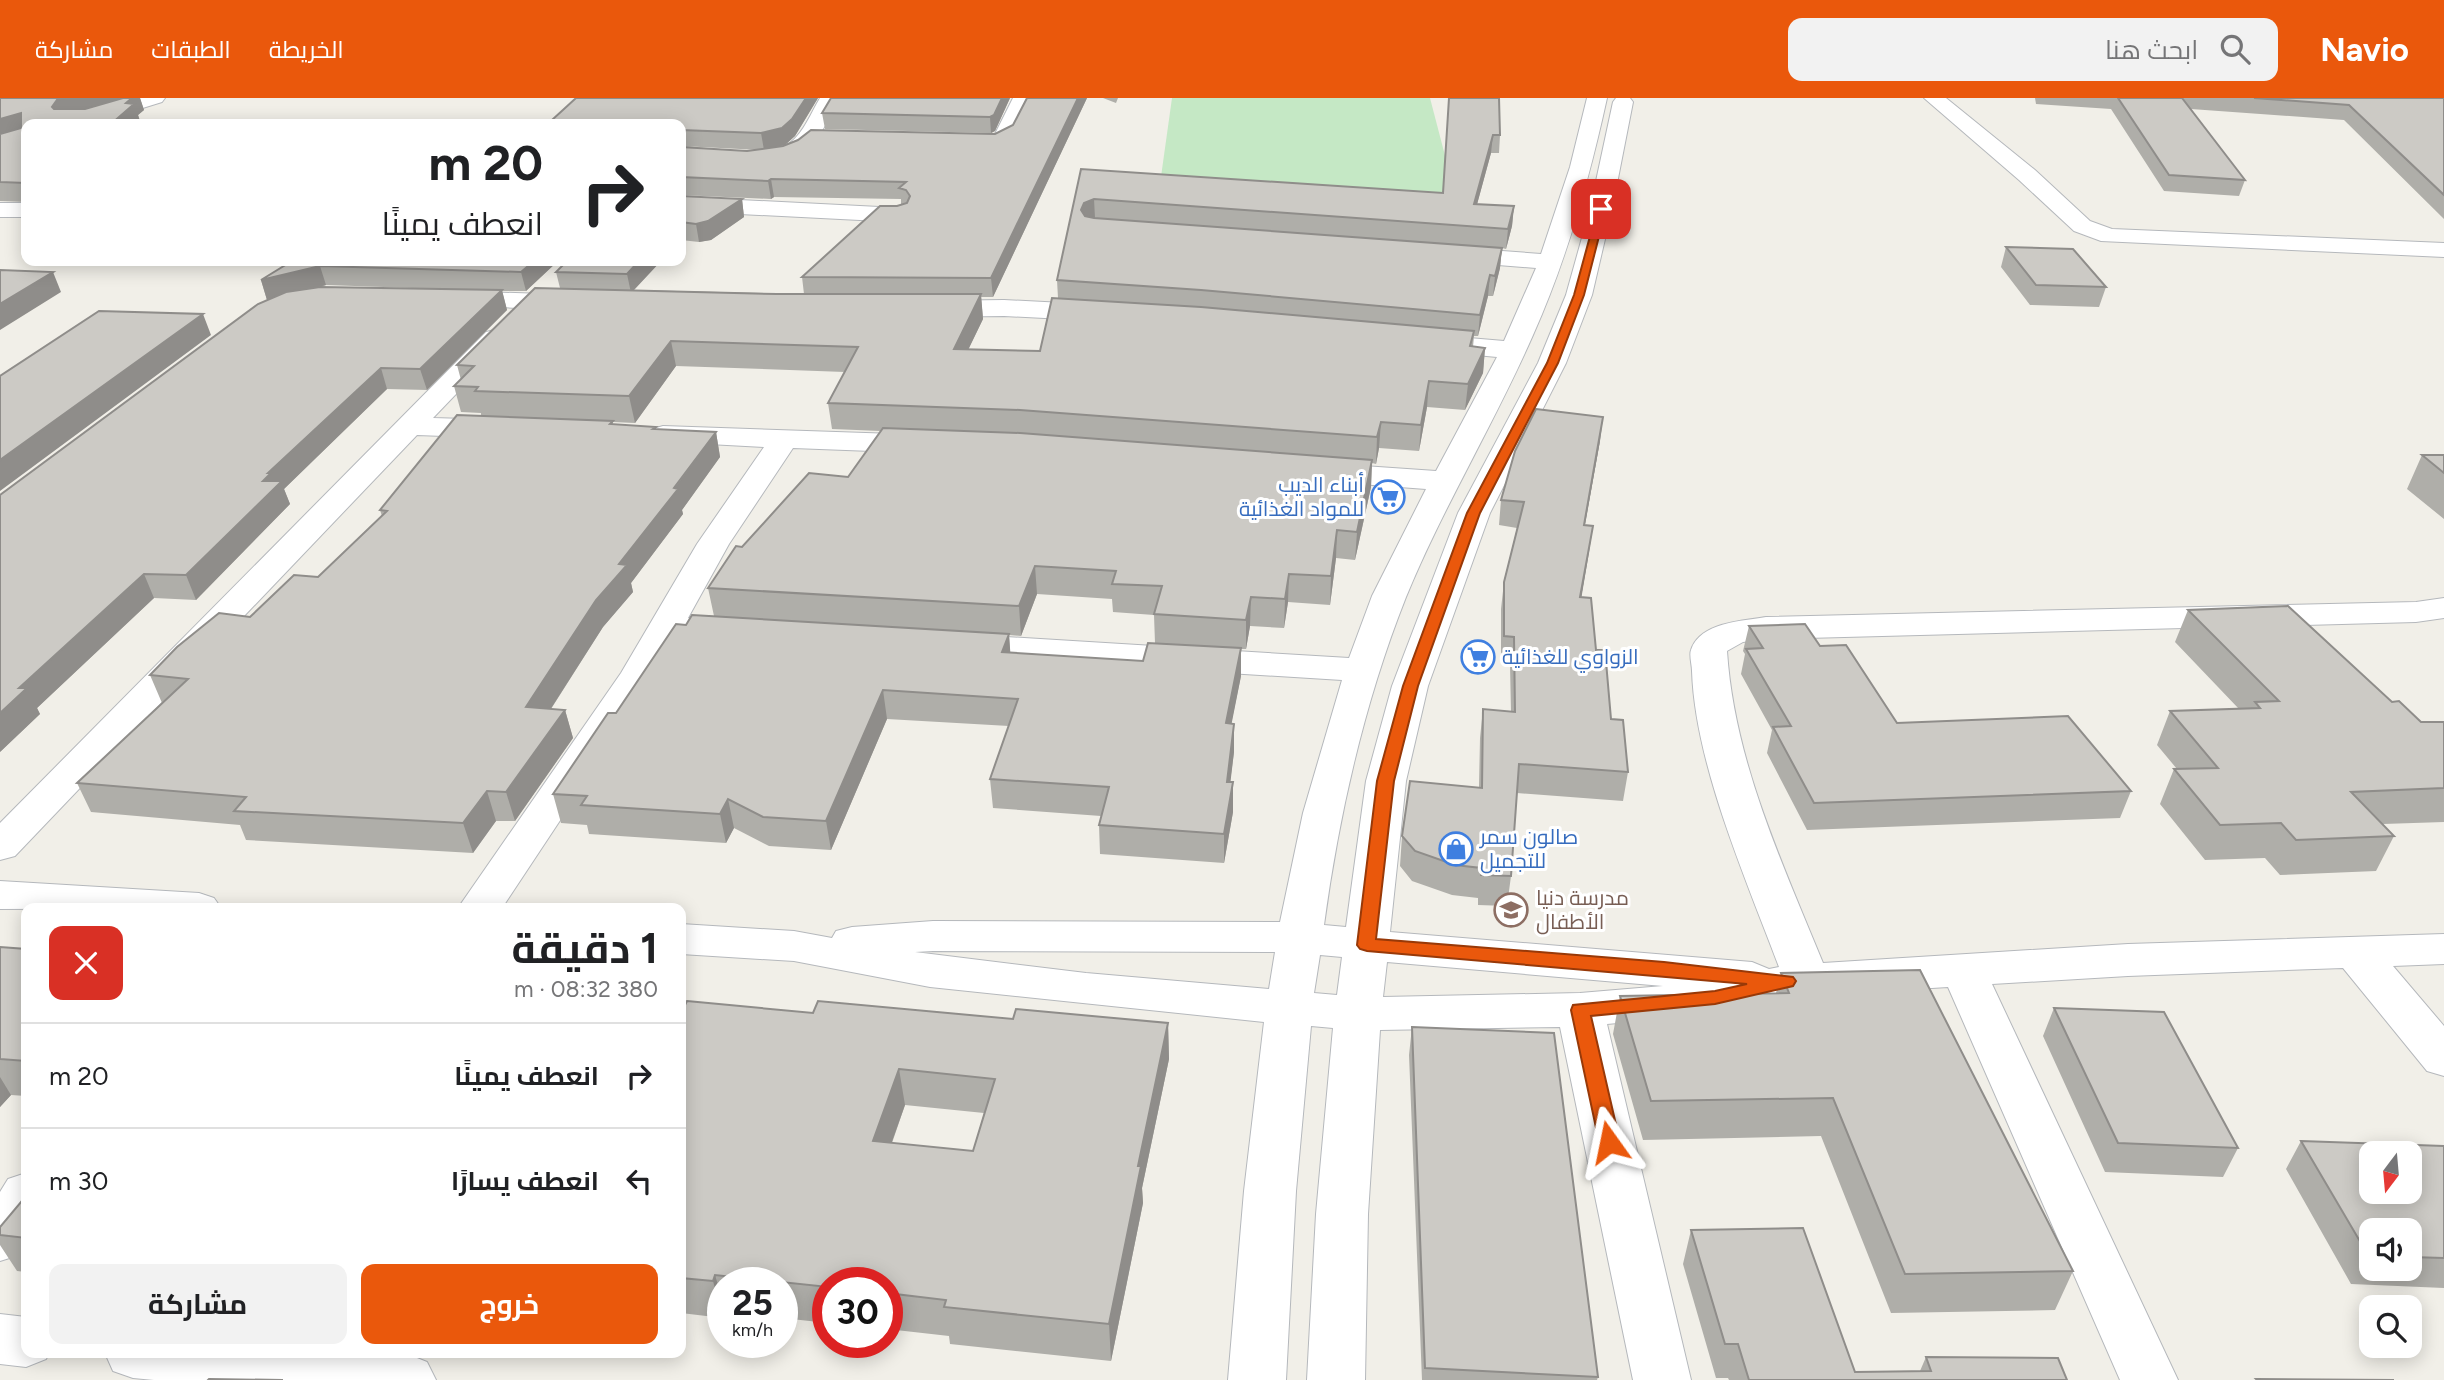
<!DOCTYPE html>
<html lang="ar">
<head>
<meta charset="utf-8">
<style>
  body { margin:0; font-family:Figtree,Cairo,sans-serif; background:#f2f2f2; color:#202124; direction:rtl; height:100vh; display:flex; flex-direction:column; font-size:26px; white-space:nowrap }
  * { box-sizing:border-box; margin:0 }
  p { font-size:23px; color:#757577 }
  .icon { flex:none; width:38px; height:38px; fill:none; stroke:currentColor; stroke-width:2; stroke-linecap:round; stroke-linejoin:round }
  .map { position:relative; flex:1; overflow:hidden; direction:ltr }
  .panel { position:absolute; left:21px; top:805px; width:665px; height:455px; display:flex; flex-direction:column; background:#fff; border-radius:14px; box-shadow:0 4px 18px #0003; direction:rtl }
  .panel>* { flex:none }
  .banner { position:absolute; left:21px; top:21px; width:665px; height:147px; border-radius:14px; box-shadow:0 4px 18px #0003; direction:rtl; background:#fff; color:#202124; overflow:hidden }
  .needle { width:46px; rotate:196deg }
  .tools { position:absolute; left:2359px; top:1043px; display:grid; gap:14px }
  .tools a { display:grid; place-items:center; width:63px; height:63px; border-radius:14px; background:#fff; box-shadow:0 4px 18px #0003; font-size:35px }
  .speed { position:absolute; left:707px; top:1169px; display:flex; gap:14px; font-size:35px; font-weight:700; text-align:center }
  .speed>* { display:grid; place-content:center; width:91px; height:91px; border-radius:50%; background:#fff; box-shadow:0 4px 18px #0003; line-height:1 }
  .speed small { font-size:18px; font-weight:400 }
  .speed .limit { border:10px solid #d22; background:#fff; color:#111 }
  .pin { position:absolute; display:grid; place-items:center; width:60px; height:60px; color:#fff; margin:-30px; border-radius:14px; box-shadow:0 4px 10px #0006 }
  .me { position:absolute; width:77px; margin:-38px; rotate:348deg; stroke-linejoin:round; filter:drop-shadow(0 0 5px #0008) }
  .turn { display:flex; align-items:center; gap:24px; height:147px; padding:0 28px; font-size:32px }
  .turn .icon { width:91px; height:91px; stroke-width:2.5 }
  .turn b { display:block; font-size:49px; line-height:60px }
  .round { display:grid; place-items:center; flex:none; width:74px; height:74px; border-radius:14px; background:#f2f2f2 }
  .summary { display:flex; align-items:center; justify-content:space-between; height:119px; padding:0 28px }
  h1 { font-size:42px; font-weight:700; line-height:52px }
  .primary-button { display:flex; gap:14px; margin-top:auto; padding:14px 28px }
  .primary-button a { flex:1; height:80px; border-radius:14px; background:#ea580c; color:#fff; font-size:28px; font-weight:700; line-height:80px; text-align:center }
  .primary-button a+a { background:#f2f2f2; color:#202124 }
  ul { padding:0; list-style:none }
  li { display:flex; align-items:center; gap:21px; height:105px; padding:0 28px; border-top:2px solid #e0e0e0 }
  li div { flex:1 }
  li b { display:block; font-size:26px }
  li em { font-style:normal }
  header { display:flex; align-items:center; gap:42px; box-sizing:border-box; height:98px; padding:0 35px; background:#ea580c; color:#fff }
  header strong { font-size:33px }
  nav { display:flex; gap:38px; margin-inline-start:auto; font-size:24px }
  .search { width:490px; height:63px; background:#f2f2f2; display:flex; align-items:center; gap:18px; box-sizing:border-box; padding:0 24px; border-radius:14px; color:#757577; font-size:26px }
  .map>svg:first-child { display:block }
</style>
</head>
<body>
<header>
<strong>Navio</strong>
<div class="search"><svg class="icon" aria-label="search" viewBox="0 0 24 24"><circle cx="10" cy="10" r="6"/><path d="M15 15l6 6"/></svg>ابحث هنا</div>
<nav><a>الخريطة</a><a>الطبقات</a><a>مشاركة</a></nav>
</header>
<div class="map">
<svg width="2444" height="1282" viewBox="0 0 2444 1282">
  <rect width="100%" height="100%" fill="#f1efe8"/>
  <path fill="#c5e8c5" d="M1172 0H1430L1455 96 1159 93Z"/>
  <g fill="none" stroke-linecap="round" stroke-linejoin="round">
    <defs>
      <path id="minor" d="M135 0H165L162 4 91 26H61L64 22Z
        M820 0H840C829 18 821 41 804 54 779 75 712 65 681 63V51C707 52 770 62 790 45 804 34 811 15 820 0Z
        M1013 0H1033L1009 46 957 48 954 44 957 40 995 36Z
        M1587 0H1607C1589 82 1567 161 1533 237 1494 326 1443 409 1406 499 1365 602 1339 716 1324 827L1346 829 1366 683 1392 588 1458 415 1538 265 1566 197 1590 111 1613 4 1616 0H1630L1633 4 1612 111 1592 197 1566 265 1490 415 1428 588 1406 683 1390 834 1752 864 1769 871 1779 869C1746 781 1695 666 1692 573 1692 567 1689 557 1691 552 1700 524 1743 523 1766 519L2416 504 2444 500V520L2416 524 1766 541 1743 544 1727 553C1734 662 1782 765 1823 865L2128 846 2444 836V866L2393 868 2444 928V978L2427 973 2343 870 2128 878 1992 886 2178 1282H2120L1948 889 1786 899 1715 916 1607 926 1691 1282H1633L1560 929 1380 932 1368 1116 1365 1282H1307L1316 1116 1333 930 1311 928 1296 1093 1286 1282H1228L1244 1093 1264 924 930 889 794 863 681 856V826L794 833 832 840 836 833 852 829 933 823 1280 824 1303 715 1342 582 958 558 945 555 940 547 945 539 958 536 1349 560 1372 498 1426 391 1320 383 1309 380 1305 374 1309 368 1320 365 1436 373 1497 259 1434 253 1425 251 1421 245 1425 239 1434 237 1504 243 1536 170 1448 163 1440 161 1436 156 1440 151 1448 149 1541 156 1570 69ZM933 853 1275 854 1269 891 1086 875 915 854ZM1320 857 1342 859 1337 897 1314 895ZM1387 864 1663 888 1580 895 1383 899Z
        M1924 0H1946L2035 72 2090 123 2112 131 2444 145V159L2101 143 2074 133 2019 82Z
        M681 99 899 110 907 112 910 117 907 122 899 124 681 113Z
        M0 105H26V119H0Z
        M452 193 574 197 583 200 587 205 583 210 574 213 443 206 439 201 443 196Z
        M1004 202 1102 207 1111 210 1115 215 1111 220 1102 223 1004 218 928 219 919 216 915 211 919 206 928 203Z
        M495 232 504 234 508 240 504 246 433 320 498 322 508 325 513 331 508 337 498 340 417 337 15 758 0 762V725L486 234Z
        M663 328 925 337 935 340 940 346 935 352 925 355 793 350 729 446 688 520 739 526 745 533 739 540 727 544 677 540 657 576 502 810H458L621 575 697 446 764 349 653 343 648 337 653 331Z
        M0 783 199 795 214 800 221 810 0 811Z
        M26 1075V1143L19 1157 0 1163V1094L8 1081Z
        M0 1216 26 1219V1255H49L46 1261 26 1269 0 1266Z
        M105 1255H390L407 1256 427 1264 436 1282H154L133 1280 113 1273Z"/>
    </defs>
    <use href="#minor" stroke="#b5b8bc" stroke-width="2"/>
    <use href="#minor" fill="#fff" fill-rule="evenodd"/>
  </g>
  <path fill="#afaea9" fill-rule="evenodd" d="M0 0H140L144 12 138 17 140 23 136 26H26V104L0 103Z
    M576 0H818L795 38 785 47 771 50 783 48 798 42 811 32 995 36 1013 27 1027 0H1087L993 199H981L983 221 968 252 1040 253 1052 200H1058L1057 182 1081 71 1443 95 1449 0H1499L1500 37 1499 55H1491L1477 106 1514 108 1512 128 1506 151 1502 150 1500 170 1493 198H1488L1478 238H1474L1473 249 1485 250 1483 275 1465 312 1427 309 1419 353 1379 350 1376 366 1372 365 1371 389 1355 462 1336 460 1330 507 1288 504 1284 530 1250 528 1246 551H1241V578L1231 626H1234V654L1230 684H1233V714L1224 765 1100 756 1099 727 1101 718 993 710 990 681 1009 628 887 621 831 752 769 748 734 730 726 745 589 736 587 727 561 725 553 696 608 615H616L676 526 686 527 692 517 714 518 708 490 736 448 742 449 809 375 848 379 881 333 832 331 828 305 845 274 676 268 635 325 613 324V326L656 329V331L716 334 720 359 682 412 683 416 631 485 633 494 603 529 551 611 565 612 573 640 515 723H496L473 755 246 742 240 727 91 714 77 685 162 605 150 577 177 549 219 515 250 519 294 477 318 479 382 418 380 412 457 317 481 318V315L461 314 454 288 461 282 457 267 535 190H560L556 174 567 163H661L634 192 804 196 802 179 880 108H897L901 107V101L774 99 771 101 681 97V26H540L547 22H552ZM681 48 760 52 747 53ZM1037 496 1112 501 1113 514 1154 517 1155 545H1148L1143 563 1010 555 1009 537 1021 538Z
    M831 0H1010L995 33 991 35 825 31 822 15Z
    M1103 0H1118L1116 5Z
    M2035 0H2444V121L2344 22 2191 11 2245 82 2239 98 2164 93 2111 11 2036 6Z
    M681 98 742 101 744 119 711 142 699 144 681 142Z
    M2006 149 2106 189 2099 209 2030 207 2001 169Z
    M243 163H558L526 193H502L507 212 427 292 387 291 284 391 290 406 196 502 154 500 37 610 40 616 0 654 267 202 261 182 289 165ZM326 187 470 192 321 189Z
    M1600 343 1585 427 1593 428 1581 499 1596 552 1611 621 1628 674 1623 703 1517 695 1511 778 1507 808 1478 807V800L1452 797 1412 783 1400 768 1402 738 1479 689 1480 640 1483 611 1511 614 1510 567 1501 566V511L1504 484 1517 430 1499 427 1501 402Z
    M2422 357H2444V421L2407 391Z
    M2188 512 2392 604 2421 624H2444V724L2383 726 2394 738 2376 773 2280 777 2265 760 2205 762 2160 706 2174 671H2177L2157 647 2170 613 2239 611 2175 544Z
    M1749 528 1820 548 1897 625 2131 693 2120 720 1807 732 1767 655 1772 632 1741 576 1745 556 1743 553Z
    M0 849 26 851V998L11 997 0 1009Z
    M1781 875 2073 1173 2055 1212 1891 1215 1821 1038 1643 1042 1613 936 1620 898 1776 895Z
    M2054 910 2238 1050 2223 1079 2105 1074 2043 938Z
    M681 915H813L1168 925 1169 961 1142 1090 1143 1105 1111 1263 950 1246 949 1238 887 1231V1185H828V1225L782 1220V1185H723V1220L681 1215ZM905 1007 984 1015 973 1053 892 1045Z
    M1412 929 1598 1279 1597 1282H1422L1409 957Z
    M2301 1043 2444 1048V1190L2351 1186 2286 1071ZM2371 1132H2410V1171H2371Z
    M26 1098V1174L17 1173 0 1147V1129Z
    M1691 1132 1855 1274 1920 1273 1926 1259 2067 1282H1729L1728 1280H1716L1683 1166Z"/>
  <path fill="#8f8d8a" d="M65 0H126L63 19 52 9 57 2Z
    M132 0H140L144 12 138 17 140 23 136 26H111L126 5Z
    M806 0H818L795 38 785 47 764 52 761 35Z
    M1002 0H1010L995 33 991 35 990 19Z
    M1078 0H1087L993 199 991 180Z
    M21 15 26 29 0 40V21Z
    M1493 37 1491 55 1472 125 1474 106Z
    M771 81 774 99 771 101 768 83Z
    M742 101 744 119 711 142 699 144 696 126Z
    M1094 101 1095 120 1085 124 1081 112 1084 105Z
    M1514 108 1512 128 1506 151 1508 131Z
    M1502 150 1500 170 1493 198 1495 178Z
    M534 163H558L526 193 521 174Z
    M639 163H661L631 195 627 176Z
    M320 168 326 187 267 202 261 182Z
    M53 174 61 194 0 232V206Z
    M1490 177 1488 198 1478 238 1480 217Z
    M502 192 507 212 427 292 420 271Z
    M981 196 983 221 956 277 954 251Z
    M203 216 211 237 0 393V362Z
    M671 243 676 268 635 325 629 298Z
    M1485 250 1483 275 1465 312 1468 286Z
    M381 270 387 291 284 391 290 406 196 502 186 477 268 375Z
    M1429 283 1427 309 1419 353 1421 327Z
    M1603 319 1600 343 1580 453 1584 427Z
    M1381 324 1379 350 1376 366 1377 339Z
    M716 334 720 359 682 412 683 416 631 485 633 494 603 529 534 637 526 609 619 466Z
    M1372 362 1371 389 1355 462 1357 434Z
    M1593 428 1589 454 1577 526 1580 499Z
    M1337 432 1336 460 1330 507 1331 478Z
    M1035 468 1037 496 1021 538 1019 508Z
    M144 476 154 500 37 610 40 616 0 654V615L19 590Z
    M1289 476 1288 504 1284 530 1285 501Z
    M1251 499 1250 528 1246 551V522Z
    M1009 536 1011 564 1002 554Z
    M1241 550V578L1226 654V625Z
    M883 592 887 621 831 752 826 723Z
    M565 612 573 640 515 723 506 694Z
    M1234 626V654L1227 713V684Z
    M1233 684V714L1224 765V736Z
    M487 693 496 723 473 755 463 725Z
    M728 701 734 730 726 745 720 716Z
    M1168 925 1169 961 1142 1090 1143 1105 1111 1263 1109 1226 1138 1068Z
    M899 971 905 1007 879 1080 873 1043Z
    M0 979 11 997 0 1009Z
    M715 1177 723 1204V1219L713 1183Z"/>
  <path fill="#cccac5" stroke="#8f8d8a" stroke-width="2" fill-rule="evenodd" d="M0 0H65L57 2 52 9 54 11H85L123 0H132L126 5 134 6 111 26H26V85L0 84V36L21 30V15L0 21Z
    M576 0H806L792 21 782 30 761 35 681 32V26H540L547 22H552Z
    M831 0H1002L994 17 990 19 822 15Z
    M1027 0H1078L991 180 802 179 880 108H897L907 105 910 98 906 92 899 90 906 84 771 81 768 83 681 79V49L747 53 783 48 798 42 811 32 995 36 1013 27Z
    M1449 0H1499L1500 37H1493L1474 106 1514 108 1508 131 1094 101 1084 105 1081 112 1085 118 1094 120 1502 150 1495 178 1490 177 1480 217 1201 192 1057 182 1081 71 1443 95Z
    M2118 0H2182L2245 82 2169 77Z
    M2254 0H2444V97L2349 7Z
    M681 98 742 101 708 123 696 126 681 124Z
    M2006 149 2073 151 2106 189 2036 187Z
    M292 163H534L521 174 320 168 261 182Z
    M567 163H639L627 176 556 174Z
    M0 172 53 174 0 206Z
    M320 189 502 192 420 271 381 270 268 375H271L263 383H282L186 477 144 476 19 590H27L0 615V397L258 206 286 194Z
    M535 190 777 196H981L954 251 1040 253 1052 200 1201 209 1474 233 1470 248 1485 250 1468 286 1429 283 1421 327 1381 324 1377 339 1020 312 828 305 858 249 671 243 629 298 475 293 478 289 454 288 474 268 457 267Z
    M99 213 203 216 0 362V278Z
    M1536 311 1603 319 1584 427 1593 428 1580 499 1591 500 1596 552H1605L1611 621 1623 622 1628 674 1519 666 1511 778 1481 777V770L1455 767 1415 753 1402 738 1410 683 1482 690 1483 611 1515 614 1514 539 1504 538V484L1524 404 1501 402 1515 353Z
    M457 317 613 323 610 326 656 329 653 331 716 334 674 390 678 391 619 466 627 467 596 502 526 609 565 612 506 694 487 693 463 725 234 713 246 699 77 685 188 581 150 577 177 549 219 515 250 519 294 477 318 479 387 413 380 412Z
    M883 330 1020 335 1372 362 1357 434 1337 432 1331 478 1289 476 1285 501 1251 499 1246 522 1154 516 1162 488 1112 486 1116 473 1035 468 1019 508 708 490 736 448 742 449 809 375 848 379Z
    M2422 357H2444V375Z
    M2288 508 2392 604 2399 603 2421 624H2444V690L2351 694 2394 738 2296 742 2281 725 2220 727 2174 671 2218 670 2170 613 2260 610 2255 604 2279 603 2188 512Z
    M692 517 1009 536 1002 554 1143 563 1148 545 1241 550 1226 625 1234 626 1227 684H1233L1224 736 1099 727 1109 689 990 681 1018 601 883 592 826 723 763 719 728 701 720 716 581 707 587 698 553 696 608 615H616L676 526 686 527Z
    M1805 526 1820 548 1846 547 1897 625 2068 618 2131 693 1814 705 1773 629 1791 628 1746 551 1763 550 1749 528Z
    M0 849 26 851V963L0 961Z
    M1920 872 2073 1173 1905 1176 1833 1000 1651 1003 1620 898 1789 895 1781 875Z
    M687 903 813 915 818 903 1013 921 1016 911 1168 925 1138 1068H1141L1109 1226 944 1209 946 1202 887 1195V1185H828V1189L715 1177 713 1183 681 1180V915ZM899 971 995 981 973 1053 873 1043Z
    M2054 910 2164 914 2238 1050 2118 1045Z
    M1412 929 1554 935 1598 1279 1425 1270Z
    M2301 1043 2444 1048V1160L2410 1159V1132H2371V1158L2368 1157ZM2371 1055H2410V1094H2371Z
    M26 1098V1140L0 1137V1129Z
    M1803 1130 1855 1274 1931 1273 1926 1259 2058 1260 2067 1282H1749L1738 1246H1725L1691 1132Z
    M209 1281 283 1282H208Z
    M2256 1281 2394 1282H2257Z"/>
  <path fill="#ea580c" stroke="#983908" stroke-width="2" d="M1598 109 1606 111 1584 197 1558 265 1480 415 1418 588 1394 683 1376 841 1664 864 1793 879 1796 883 1793 888 1715 906 1591 918 1620 1044 1617 1050 1609 1052 1602 1050 1599 1044 1571 912 1573 907 1715 893 1747 886 1367 853 1360 851 1357 847 1377 683 1403 588 1467 415 1547 265 1574 197Z"/>
  <defs>
    <symbol id="supermarket-ring" viewBox="-11 -11 22 22"><circle r="9.5" fill="#fff" stroke="#3f7fe0" stroke-width="1.5"/><path d="M-6-5.5h2.5l.6 2H6L4.5 2H-2.5L-4.4-4H-6ZM-1.5 3.2a1.3 1.3 0 1 0 .1 0ZM3 3.2a1.3 1.3 0 1 0 .1 0Z" fill="#3f7fe0"/></symbol>
    <symbol id="shop-ring" viewBox="-11 -11 22 22"><circle r="9.5" fill="#fff" stroke="#3f7fe0" stroke-width="1.5"/><path d="M-5-2.5h2.3a2.7 3.5 0 0 1 5.4 0H5L5.5 6h-11ZM-1.5-2.5h3a1.5 2.3 0 0 0-3 0Z" fill="#3f7fe0"/></symbol>
    <symbol id="school-ring" viewBox="-11 -11 22 22"><circle r="9.5" fill="#fff" stroke="#8d6e63" stroke-width="1.5"/><path d="M0-5L7-2L0 1L-7-2ZM-4 1L0 2.5L4 1V4Q0 6-4 4Z" fill="#8d6e63"/></symbol>
  </defs>
  <g fill-rule="evenodd">
    <use href="#supermarket-ring" x="1369" y="380" width="38" height="38"/>
    <use href="#supermarket-ring" x="1459" y="540" width="38" height="38"/>
    <use href="#shop-ring" x="1437" y="732" width="38" height="38"/>
    <use href="#school-ring" x="1492" y="793" width="38" height="38"/>
  </g>
  <g text-anchor="middle" stroke-width="6" stroke-linejoin="round" paint-order="stroke">
    <g font-size="21" fill="#366cbe" stroke="#fff" text-anchor="start">
      <text x="1364" y="394" text-anchor="end">أبناء الديب<tspan x="1364" dy="24">للمواد الغذائية</tspan></text>
      <text x="1502" y="566">الزواوي للغذائية</text>
      <text x="1480" y="746">صالون سمر<tspan x="1480" dy="24">للتجميل</tspan></text>
    </g>
    <g font-size="21" fill="#785e54" stroke="#fff" text-anchor="start">
      <text x="1536" y="807">مدرسة دنيا<tspan x="1536" dy="24">الأطفال</tspan></text>
    </g>
  </g>
</svg>
<div class="tools">
<a><svg class="needle" viewBox="-14 -14 28 28"><path d="M0-13l5 13h-10z" fill="#e53935"/><path d="M0 13l5-13h-10z" fill="#757577"/></svg></a>
<a><svg class="icon" aria-label="sound" viewBox="0 0 24 24"><path d="M4 9h4l5-4v14l-5-4H4zM17 9q2 3 0 6"/></svg></a>
<a><svg class="icon" aria-label="search" viewBox="0 0 24 24"><circle cx="10" cy="10" r="6"/><path d="M15 15l6 6"/></svg></a>
</div>
<div class="speed"><div>25<small>km/h</small></div><div class="limit">30</div></div>
<div class="pin" style="left:1601px;top:111px;background:#d93025"><svg class="icon" aria-label="arrive" viewBox="0 0 24 24"><path d="M6 21V4h12l-3 4 3 4H6"/></svg></div>
<svg class="me" style="left:1609px;top:1044px" viewBox="-20 -20 40 40"><path d="M0-17L14 15 0 8-14 15z" fill="#ea580c" stroke="#fff" stroke-width="4"/></svg>
<div class="banner">
<div class="turn"><svg class="icon" aria-label="right" viewBox="0 0 24 24"><path d="M7 20v-9h11M14 6l5 5-5 5"/></svg><div><b>20 m</b>انعطف يمينًا</div></div>
</div>
<section class="panel">
<div class="summary"><div><h1>1 دقيقة</h1><p>380 m · 08:32</p></div><a class="round" style="background:#d93025;color:#fff"><svg class="icon" aria-label="close" viewBox="0 0 24 24"><path d="M6 6l12 12M18 6L6 18"/></svg></a></div>
<ul>
<li><svg class="icon" aria-label="right" viewBox="0 0 24 24"><path d="M7 20v-9h11M14 6l5 5-5 5"/></svg><div><b>انعطف يمينًا</b></div><em>20 m</em></li>
<li><svg class="icon" aria-label="left" viewBox="0 0 24 24"><path d="M17 20v-9H6M10 6l-5 5 5 5"/></svg><div><b>انعطف يسارًا</b></div><em>30 m</em></li>
</ul>
<div class="primary-button"><a>خروج</a><a>مشاركة</a></div>
</section>
</div>
</body>
</html>
